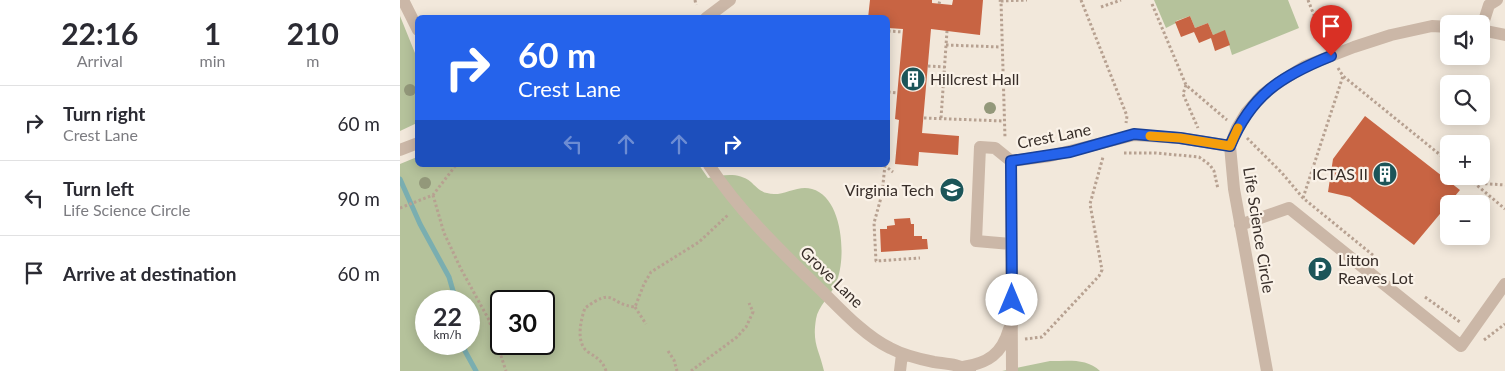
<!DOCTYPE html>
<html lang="en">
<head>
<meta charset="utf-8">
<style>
  body { margin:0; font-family:Lato,sans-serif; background:#f2f2f3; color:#2b2b33; height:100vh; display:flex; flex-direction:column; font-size:19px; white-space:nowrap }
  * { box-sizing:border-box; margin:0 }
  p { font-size:16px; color:#7c7c81 }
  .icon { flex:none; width:28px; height:28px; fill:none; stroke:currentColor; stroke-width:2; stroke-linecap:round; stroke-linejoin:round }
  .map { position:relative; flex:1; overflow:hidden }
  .sheet { display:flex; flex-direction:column; background:#fff; width:400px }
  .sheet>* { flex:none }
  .banner { position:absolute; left:15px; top:15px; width:475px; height:152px; border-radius:8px; box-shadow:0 2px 12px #0003; background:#2563eb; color:#fff; overflow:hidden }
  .tools { position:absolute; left:1040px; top:15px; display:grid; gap:10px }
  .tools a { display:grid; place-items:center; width:50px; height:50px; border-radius:8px; background:#fff; box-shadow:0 2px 12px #0003; font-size:25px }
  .speed { position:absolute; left:15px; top:290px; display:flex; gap:10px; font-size:25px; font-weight:700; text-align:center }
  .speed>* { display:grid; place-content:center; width:65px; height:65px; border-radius:50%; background:#fff; box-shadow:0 2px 12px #0003; line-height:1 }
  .speed small { font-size:12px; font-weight:400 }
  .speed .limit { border:2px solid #111; border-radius:8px; background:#fff; color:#111 }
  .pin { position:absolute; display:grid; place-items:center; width:42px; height:42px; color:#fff; margin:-51px -21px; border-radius:50% 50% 50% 0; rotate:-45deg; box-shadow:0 0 5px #0007 }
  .pin .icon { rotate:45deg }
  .me { position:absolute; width:55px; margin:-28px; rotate:0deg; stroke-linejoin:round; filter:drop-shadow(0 0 4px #0008) }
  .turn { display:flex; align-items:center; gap:18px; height:105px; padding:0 20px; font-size:22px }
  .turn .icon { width:65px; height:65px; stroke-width:2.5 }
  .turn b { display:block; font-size:35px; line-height:42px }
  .lanes { display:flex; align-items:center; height:48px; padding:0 20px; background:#0003; justify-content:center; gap:25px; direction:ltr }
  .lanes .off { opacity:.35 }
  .eta { display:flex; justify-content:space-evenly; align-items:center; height:85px; text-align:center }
  .eta b { font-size:30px; font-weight:700; line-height:35px }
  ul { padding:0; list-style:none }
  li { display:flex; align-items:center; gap:15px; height:75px; padding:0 20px; border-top:1px solid #e1e1e2 }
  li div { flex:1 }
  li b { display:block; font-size:19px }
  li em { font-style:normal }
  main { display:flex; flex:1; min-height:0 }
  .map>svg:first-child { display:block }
</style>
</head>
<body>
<main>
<section class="sheet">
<div class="eta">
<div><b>22:16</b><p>Arrival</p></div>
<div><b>1</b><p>min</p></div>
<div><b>210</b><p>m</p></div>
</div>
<ul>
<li><svg class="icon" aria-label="right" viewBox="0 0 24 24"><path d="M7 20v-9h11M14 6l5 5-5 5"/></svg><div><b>Turn right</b><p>Crest Lane</p></div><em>60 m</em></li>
<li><svg class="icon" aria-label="left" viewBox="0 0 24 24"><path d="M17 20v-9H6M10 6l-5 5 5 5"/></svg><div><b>Turn left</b><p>Life Science Circle</p></div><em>90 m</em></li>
<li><svg class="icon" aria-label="arrive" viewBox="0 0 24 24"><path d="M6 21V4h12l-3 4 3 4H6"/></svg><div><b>Arrive at destination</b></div><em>60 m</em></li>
</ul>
</section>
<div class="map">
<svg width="1105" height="371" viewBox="0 0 1105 371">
  <rect width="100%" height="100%" fill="#f2e8db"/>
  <path fill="#b5c29b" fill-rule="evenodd" d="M754 0H888L899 28 832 55 825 31 813 35 808 23 795 28 790 16 776 21V23L766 28Z
    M0 16 17 58V123L0 131Z
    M17 157 18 165H299L308 178C324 175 338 172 351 182 355 186 361 192 367 193 382 198 397 184 412 189 443 197 447 259 436 283 431 296 418 306 416 319 412 344 419 349 424 371H0V164ZM26 301H69V344H26ZM101 301H144V344H101Z
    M650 361C668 361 687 358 700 371H602Z"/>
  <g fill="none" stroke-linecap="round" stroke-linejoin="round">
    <path stroke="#7aaeb0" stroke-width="5" d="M0 179 20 224 49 277 56 301
      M64 344 65 351 76 371"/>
  </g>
  <path fill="#c86443" d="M470 0H532V3L552 5 553 0H583L580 35 531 29 522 133 559 136 558 155 519 152 518 166 495 164 499 120 495 119 503 29 488 28V18H468Z
    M790 16 795 28 808 23 813 35 825 30 830 45 815 51 811 38 799 43 794 32 781 37 775 22Z
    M965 116 1060 190 1014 245 950 197 928 192 933 159Z
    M510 218 511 224H514V236H522V239H527L528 249 481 252 480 229H487V226L495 225 494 219Z"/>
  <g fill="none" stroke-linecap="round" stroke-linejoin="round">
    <path stroke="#b7a191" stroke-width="3" stroke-dasharray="2.5 2.5" stroke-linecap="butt" d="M295 0 296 5
      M599 0 601 1 605 138
      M681 0 727 116 726 123
      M908 0 925 43 923 44
      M601 1 627 0
      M539 4 540 0
      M752 4 786 85 827 120
      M701 7 721 0
      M488 31 503 32
      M546 45 601 47
      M528 66 545 67
      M938 68 943 76 1049 162
      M786 85 783 94 798 128
      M488 92 498 93
      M524 118 603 121
      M541 118 547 31
      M847 138 882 173 903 198 974 256
      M724 153H756L799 157 810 165 814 171 818 189
      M484 165 493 172
      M485 165 482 194 474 223 476 261 520 258
      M1066 176 1105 209
      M1075 183 1105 185
      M33 195 44 233 61 269 89 320 106 371
      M903 198 943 76
      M0 208 33 195 56 165
      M1025 297 1060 322
      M235 307 246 324
      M625 339 642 337 699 276 702 270 690 204 703 157
      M1084 340 1105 324
      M268 351 274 360 277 371
      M206 371C203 361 196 357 188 352 175 343 181 319 185 308 215 286 208 304 235 307L244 284 251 272 299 242 329 214
      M291 371 337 337 346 327 353 312 349 303"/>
    <path stroke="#cbb7a7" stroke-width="12" d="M3 0 18 30
      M1097 0 1089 5 1081 30 1105 35
      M306 18 330 0
      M0 150 18 143
      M611 161 595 148 580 147 576 241 611 244
      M309 165C341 214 384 254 426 295 444 313 467 337 490 348 503 355 519 359 534 362 547 364 558 364 570 371
      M840 225 889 208 1061 346 1105 284
      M563 367C588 363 602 354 609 329
      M500 371 502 354
      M612 371 611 161 650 156 734 135 780 138 830 146
      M867 371 834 189 830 146 837 128 846 113 862 95 878 83 905 66 954 47 991 35 1032 26 1049 27"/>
  </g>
  <g fill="#93987a">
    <circle cx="10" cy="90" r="6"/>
    <circle cx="590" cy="108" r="6"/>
    <circle cx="25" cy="183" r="6"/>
  </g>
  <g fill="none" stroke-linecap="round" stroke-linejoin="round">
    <defs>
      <path id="route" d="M612 300 611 161 670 152 734 134 780 138 830 146C851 95 881 76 931 56"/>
    </defs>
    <use href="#route" stroke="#184099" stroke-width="12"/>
    <use href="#route" stroke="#2563eb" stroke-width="9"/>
    <path stroke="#f59e0b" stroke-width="9" d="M750 136 780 138 830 146 838 128"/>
  </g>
  <defs>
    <symbol id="building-disc" viewBox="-11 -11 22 22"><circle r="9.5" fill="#1c5559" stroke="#faf2e8"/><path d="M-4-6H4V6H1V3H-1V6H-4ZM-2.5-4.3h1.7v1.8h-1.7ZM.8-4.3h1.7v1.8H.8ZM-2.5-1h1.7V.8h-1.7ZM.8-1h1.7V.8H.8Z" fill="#fff"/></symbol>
    <symbol id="university-disc" viewBox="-11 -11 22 22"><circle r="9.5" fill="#1c5559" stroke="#faf2e8"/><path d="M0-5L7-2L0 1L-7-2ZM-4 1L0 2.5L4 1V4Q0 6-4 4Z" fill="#fff"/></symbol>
    <symbol id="parking-disc" viewBox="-11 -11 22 22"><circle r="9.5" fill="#1c5559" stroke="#faf2e8"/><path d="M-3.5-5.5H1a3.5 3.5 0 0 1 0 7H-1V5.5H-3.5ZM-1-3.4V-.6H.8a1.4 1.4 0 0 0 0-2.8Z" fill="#fff"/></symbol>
  </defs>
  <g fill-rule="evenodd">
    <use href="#building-disc" x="499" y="65" width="28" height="28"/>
    <use href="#building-disc" x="971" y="160" width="28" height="28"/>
    <use href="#university-disc" x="538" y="176" width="28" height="28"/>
    <use href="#parking-disc" x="906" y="255" width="28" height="28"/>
  </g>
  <g text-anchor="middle" stroke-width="4.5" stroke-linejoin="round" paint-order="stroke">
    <g font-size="16" fill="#372d28" stroke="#faf2e8" text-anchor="start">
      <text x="530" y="85">Hillcrest Hall</text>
      <text x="968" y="180" text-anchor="end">ICTAS II</text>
      <text x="534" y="196" text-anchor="end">Virginia Tech</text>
      <text x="938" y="266">Litton<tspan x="938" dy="18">Reaves Lot</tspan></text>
    </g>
    <g font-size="16" fill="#372d28" stroke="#faf2e8">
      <text transform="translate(654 136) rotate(-11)" y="6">Crest Lane</text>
      <text transform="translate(859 230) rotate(81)" y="6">Life Science Circle</text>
      <text transform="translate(432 277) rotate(44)" y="6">Grove Lane</text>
    </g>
  </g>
</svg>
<div class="tools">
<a><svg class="icon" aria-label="sound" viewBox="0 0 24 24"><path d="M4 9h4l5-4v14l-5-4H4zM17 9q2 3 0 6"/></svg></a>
<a><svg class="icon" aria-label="search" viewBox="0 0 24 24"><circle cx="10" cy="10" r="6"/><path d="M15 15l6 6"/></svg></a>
<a>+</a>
<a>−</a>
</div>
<div class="speed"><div>22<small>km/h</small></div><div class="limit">30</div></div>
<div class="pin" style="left:931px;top:56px;background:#d93025"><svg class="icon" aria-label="arrive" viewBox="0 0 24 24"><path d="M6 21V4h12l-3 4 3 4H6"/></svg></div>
<svg class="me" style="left:612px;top:300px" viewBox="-20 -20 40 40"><circle r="19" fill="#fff"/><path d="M0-13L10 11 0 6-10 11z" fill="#2563eb"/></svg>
<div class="banner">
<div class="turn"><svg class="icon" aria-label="right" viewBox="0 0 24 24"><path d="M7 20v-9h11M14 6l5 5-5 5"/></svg><div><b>60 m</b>Crest Lane</div></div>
<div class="lanes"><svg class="icon off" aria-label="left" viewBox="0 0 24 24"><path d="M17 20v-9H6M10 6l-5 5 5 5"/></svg><svg class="icon off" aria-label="ahead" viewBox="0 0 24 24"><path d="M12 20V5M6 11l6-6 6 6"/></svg><svg class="icon off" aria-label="ahead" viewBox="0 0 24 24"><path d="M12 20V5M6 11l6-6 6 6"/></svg><svg class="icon" aria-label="right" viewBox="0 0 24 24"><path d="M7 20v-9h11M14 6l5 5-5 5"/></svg></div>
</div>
</div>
</main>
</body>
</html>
